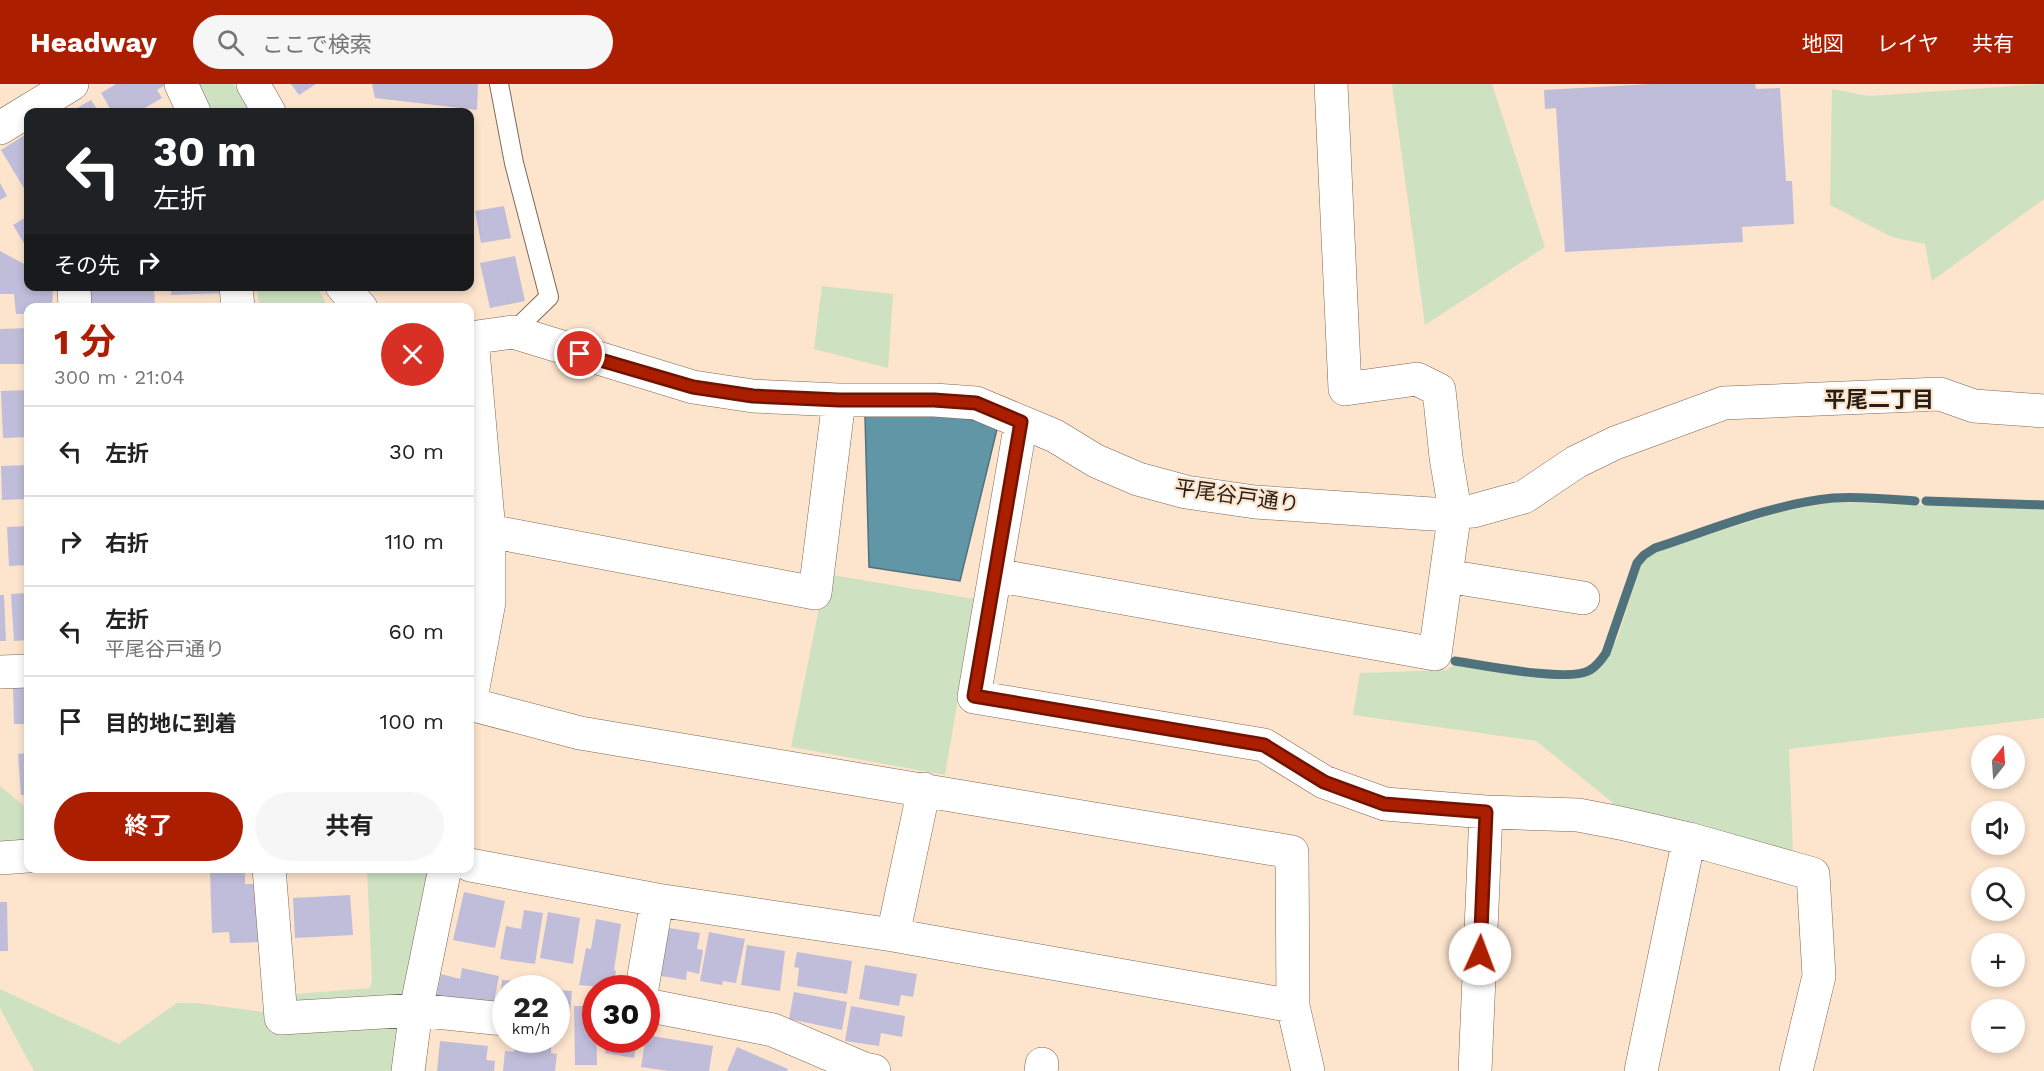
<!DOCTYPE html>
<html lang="ja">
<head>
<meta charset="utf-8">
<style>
  body { margin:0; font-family:"Work Sans","Noto Sans JP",sans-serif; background:#f6f6f6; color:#222; height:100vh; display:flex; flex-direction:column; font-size:22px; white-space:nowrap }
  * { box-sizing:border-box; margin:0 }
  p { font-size:20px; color:#767676 }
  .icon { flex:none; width:33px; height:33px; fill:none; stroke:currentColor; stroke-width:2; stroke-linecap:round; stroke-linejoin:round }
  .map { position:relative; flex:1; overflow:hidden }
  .panel { position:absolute; left:24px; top:219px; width:450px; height:570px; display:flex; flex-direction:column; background:#fff; border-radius:12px; box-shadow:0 3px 9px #0003 }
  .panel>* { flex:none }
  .top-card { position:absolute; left:24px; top:24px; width:450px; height:183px; border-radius:12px; box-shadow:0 3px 9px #0003; background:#202124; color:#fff; overflow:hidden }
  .needle { width:39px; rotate:17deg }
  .controls { position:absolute; left:1971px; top:651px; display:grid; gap:12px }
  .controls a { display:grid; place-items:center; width:54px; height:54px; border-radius:50%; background:#fff; box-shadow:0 3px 9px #0003; font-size:30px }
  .speed { position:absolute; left:492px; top:891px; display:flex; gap:12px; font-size:30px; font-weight:700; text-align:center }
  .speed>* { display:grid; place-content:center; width:78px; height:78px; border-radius:50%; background:#fff; box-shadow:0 3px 9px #0003; line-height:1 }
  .speed small { font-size:15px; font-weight:400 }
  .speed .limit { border:9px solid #d22; background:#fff; color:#111 }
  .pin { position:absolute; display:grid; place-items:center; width:51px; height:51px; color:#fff; margin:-26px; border:3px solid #fff; border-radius:50%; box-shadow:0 2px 6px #0007 }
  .me { position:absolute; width:66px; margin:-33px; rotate:2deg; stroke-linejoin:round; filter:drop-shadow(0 0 4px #0008) }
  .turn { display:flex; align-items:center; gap:21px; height:126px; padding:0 30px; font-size:27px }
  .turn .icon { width:78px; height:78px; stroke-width:2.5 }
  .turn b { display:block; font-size:42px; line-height:51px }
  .then { display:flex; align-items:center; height:57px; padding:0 30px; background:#0003; gap:12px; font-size:22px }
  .round { display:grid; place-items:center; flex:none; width:63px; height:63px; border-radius:32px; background:#f6f6f6 }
  .head { display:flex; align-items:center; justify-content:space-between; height:102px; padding:0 30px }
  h1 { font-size:36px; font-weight:700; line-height:45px; color:#ac1e00 }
  .button { display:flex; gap:12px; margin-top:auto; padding:12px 30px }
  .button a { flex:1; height:69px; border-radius:36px; background:#ac1e00; color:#fff; font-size:24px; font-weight:700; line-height:69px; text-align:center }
  .button a+a { background:#f6f6f6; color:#222 }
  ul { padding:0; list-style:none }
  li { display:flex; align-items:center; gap:18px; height:90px; padding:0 30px; border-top:2px solid #e0e0e0 }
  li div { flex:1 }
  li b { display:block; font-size:22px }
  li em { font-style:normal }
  header { display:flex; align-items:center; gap:36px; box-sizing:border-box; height:84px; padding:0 30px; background:#ac1e00; color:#fff }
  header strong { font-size:28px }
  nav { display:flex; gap:33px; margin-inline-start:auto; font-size:21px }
  .search { width:420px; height:54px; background:#f6f6f6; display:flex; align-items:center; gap:15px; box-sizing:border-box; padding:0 21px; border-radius:33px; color:#767676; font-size:22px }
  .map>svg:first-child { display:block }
</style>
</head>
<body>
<header>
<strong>Headway</strong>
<div class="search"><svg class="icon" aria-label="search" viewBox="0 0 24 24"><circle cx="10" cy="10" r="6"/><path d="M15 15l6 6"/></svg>ここで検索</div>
<nav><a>地図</a><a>レイヤ</a><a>共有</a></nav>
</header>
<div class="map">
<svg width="2044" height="987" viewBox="0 0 2044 987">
  <rect width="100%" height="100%" fill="#fde4cd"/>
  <path fill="#cee2c2" d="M198 0H233L251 28H210Z
    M1392 0H1492L1545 163 1425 241Z
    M2044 0V115L1932 197 1925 160 1892 153 1830 121 1832 5 1869 12Z
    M822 202 893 210 888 284 814 265Z
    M257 203H317L328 223H259Z
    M1834 418 2044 425V634L1789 665 1793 771 1612 727V718L1536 657 1353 631 1360 589 1446 586 1455 581 1564 595 1591 591 1603 580 1618 553 1641 480 1646 474 1656 467 1780 428Z
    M470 443 476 522 470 554Z
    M826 490 975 515 945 691 791 663Z
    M0 702 28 725V760L0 762Z
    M367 785H428L405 915 305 925 295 916 296 910 370 904 372 896Z
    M0 905 119 960 177 919H197L270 929 429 942 426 987H34L0 924Z"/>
  <path fill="#6196a7" stroke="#50727c" stroke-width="1.5" d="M934 328 998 341 960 497 869 483 865 332Z"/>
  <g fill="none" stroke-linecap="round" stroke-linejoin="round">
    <path stroke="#50727c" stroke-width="9" d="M1926 417 2044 421
      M1455 577C1482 581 1570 599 1590 586 1597 582 1602 575 1606 569L1637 479 1644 471 1655 464C1713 445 1772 420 1833 414 1860 412 1888 415 1915 417"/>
  </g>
  <path fill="#c0bdda" d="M116 0H167L157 6 162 14 138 28H112L101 9Z
    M291 0H316L299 11Z
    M372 0H478L477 26 375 14Z
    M1650 0H1755L1756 5 1780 4 1786 97H1792L1794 140 1742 143 1743 158 1565 168 1556 24 1545 25 1544 6Z
    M91 16 99 28H70Z
    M28 49V111L1 66Z
    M0 99 7 112 0 116Z
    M504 122 511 154 481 159 475 127Z
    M28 132V166L13 141Z
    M0 167 28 182V202H53L52 224H28V230H16L14 210H0Z
    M515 172 525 217 490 224 480 179Z
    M91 202H154L155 224H91Z
    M171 202H221V209L171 211Z
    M28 244V280H0V245Z
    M28 306V353L3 354 1 307Z
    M28 381V415L2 416 1 382Z
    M28 442V481L9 482 7 443Z
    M28 509V556L14 557 11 510Z
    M0 511H4L6 557H0Z
    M28 601V640H14L13 602Z
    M28 669V711H21L18 670Z
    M309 784H350L351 787 309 789Z
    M245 785V800H258L260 858 230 859 229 848 212 849 210 787Z
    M464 808 505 817 495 864 453 856Z
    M350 811 353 851 295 854 293 814Z
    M0 818H7L8 867H0Z
    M524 826 543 829 535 880 500 875 506 842 521 845Z
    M548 828 580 834 573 880 540 874Z
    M596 835 621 840 614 886 616 887 613 904 579 901 586 864 591 865Z
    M669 844 700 849 697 865 703 866 699 890 687 887 686 896 661 892Z
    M709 848 745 855 736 899 723 897 722 901 700 897Z
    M747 861 785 867 780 907 741 901Z
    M797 868 852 877 847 910 797 902 799 884 794 883Z
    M865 881 917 890 913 913 901 911 899 922 859 915Z
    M462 884 499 892 493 923 435 920 441 890 460 895Z
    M502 896 517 897V902L523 903 522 904H506V917L500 916Z
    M556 906 572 907 569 938 556 937Z
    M794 908 847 918 842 946 789 935Z
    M574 922H596L597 981H575Z
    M851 922 905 932 902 953 881 949 879 962 845 957Z
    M646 951 713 962 709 987H669L641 983Z
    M515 956 551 960V969L557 970 555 987H503L505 967 514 968Z
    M608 956H637L634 974 605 969Z
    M440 957 488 962 486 976 495 977 494 987H437Z
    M737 963 788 985 787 987H727Z"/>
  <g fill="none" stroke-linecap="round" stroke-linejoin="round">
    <defs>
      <path id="service" d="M499 0 514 79 549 213 513 248"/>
      <path id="minor" d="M181 0 194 28
        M253 0 269 28
        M0 44 72 0
        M74 202 75 224
        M236 202 238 224
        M342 202 361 224
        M470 254 513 248 693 303 753 312 839 316H934L976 319 1055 352 1096 377 1138 395 1186 408 1255 418 1432 430 1473 427 1524 413 1576 378 1615 359 1724 319 1940 310 1974 322 2044 327
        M1021 338 974 613 1264 661 1324 698 1385 720 1486 728 1578 731 1620 739 1689 755 1813 790 1819 892 1796 987
        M489 447 815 509 839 316
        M995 491 1435 570 1455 427 1446 373 1439 306 1417 295 1345 305 1331 0
        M1446 492 1583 514
        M0 588 28 587
        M470 620 580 649 1292 768 1293 922 1308 987
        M470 620 489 518V447L472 255
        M0 774 28 772
        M470 781 657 816 893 851 1293 922
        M269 784 281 934 416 926 504 935
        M893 851 924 705
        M642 904 657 816
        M646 921 773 946 864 985 874 987
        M408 987 416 926 445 784
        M1041 987 1042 980
        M1475 987 1486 728
        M1641 987 1689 755"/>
    </defs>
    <use href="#service" stroke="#7d6753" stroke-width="20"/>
    <use href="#minor" stroke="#7d6753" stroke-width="34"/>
    <use href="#service" stroke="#fff" stroke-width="18"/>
    <use href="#minor" stroke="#fff" stroke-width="33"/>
  </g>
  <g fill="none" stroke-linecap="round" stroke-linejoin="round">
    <defs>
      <path id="route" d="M580 270 693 303 753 312 839 316H934L976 319 1021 338 974 612 1264 661 1324 698 1384 720 1486 728 1480 870"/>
    </defs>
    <use href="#route" stroke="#701400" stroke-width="15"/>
    <use href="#route" stroke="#ac1e00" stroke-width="10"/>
  </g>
  <g text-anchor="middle" stroke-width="4.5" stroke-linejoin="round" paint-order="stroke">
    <g font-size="21" fill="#271e16" stroke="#fde4cd">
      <text transform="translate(1237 412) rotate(8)" y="7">平尾谷戸通り</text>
    </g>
    <g font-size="22" font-weight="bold" fill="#271e16" stroke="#fde4cd">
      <text x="1879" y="323">平尾二丁目</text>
    </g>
  </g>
</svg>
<div class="controls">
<a><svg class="needle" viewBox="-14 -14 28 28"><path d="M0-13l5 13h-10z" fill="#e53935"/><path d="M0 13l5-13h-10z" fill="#767676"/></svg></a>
<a><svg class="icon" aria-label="sound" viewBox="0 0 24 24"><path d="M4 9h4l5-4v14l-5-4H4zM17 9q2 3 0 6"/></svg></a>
<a><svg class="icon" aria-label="search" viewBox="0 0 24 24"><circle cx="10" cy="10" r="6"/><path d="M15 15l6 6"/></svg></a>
<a>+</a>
<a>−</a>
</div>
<div class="speed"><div>22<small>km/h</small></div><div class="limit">30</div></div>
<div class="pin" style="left:580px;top:270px;background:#d93025"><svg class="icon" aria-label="arrive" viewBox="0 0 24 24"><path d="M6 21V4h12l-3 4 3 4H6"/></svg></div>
<svg class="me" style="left:1480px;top:870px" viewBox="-20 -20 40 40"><circle r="19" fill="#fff"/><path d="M0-13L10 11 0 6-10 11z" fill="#ac1e00"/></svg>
<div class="top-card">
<div class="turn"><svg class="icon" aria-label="left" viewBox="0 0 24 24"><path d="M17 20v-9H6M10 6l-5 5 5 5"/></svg><div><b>30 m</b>左折</div></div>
<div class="then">その先<svg class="icon" aria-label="right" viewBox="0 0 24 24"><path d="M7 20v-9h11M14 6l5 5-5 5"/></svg></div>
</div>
<section class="panel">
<div class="head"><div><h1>1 分</h1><p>300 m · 21:04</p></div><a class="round" style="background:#d93025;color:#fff"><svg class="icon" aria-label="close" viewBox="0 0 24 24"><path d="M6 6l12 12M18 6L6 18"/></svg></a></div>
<ul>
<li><svg class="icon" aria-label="left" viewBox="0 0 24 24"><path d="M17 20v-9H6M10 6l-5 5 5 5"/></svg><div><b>左折</b></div><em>30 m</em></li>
<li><svg class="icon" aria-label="right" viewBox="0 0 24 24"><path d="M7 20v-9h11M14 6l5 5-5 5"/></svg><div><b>右折</b></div><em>110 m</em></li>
<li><svg class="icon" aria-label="left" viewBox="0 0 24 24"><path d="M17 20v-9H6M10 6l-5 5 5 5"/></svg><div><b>左折</b><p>平尾谷戸通り</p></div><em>60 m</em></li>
<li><svg class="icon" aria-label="arrive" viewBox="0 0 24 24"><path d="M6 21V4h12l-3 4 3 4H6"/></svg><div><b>目的地に到着</b></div><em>100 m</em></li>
</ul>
<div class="button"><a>終了</a><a>共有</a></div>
</section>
</div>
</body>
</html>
